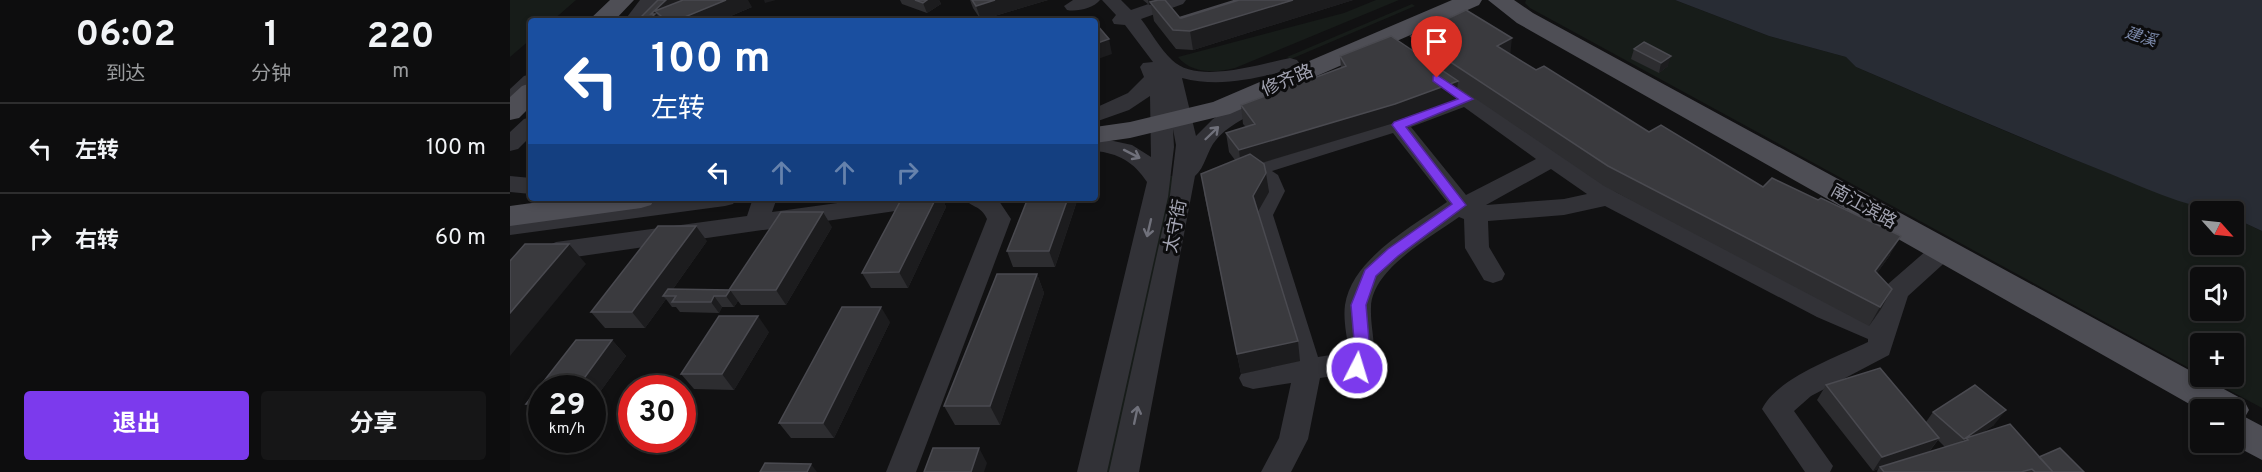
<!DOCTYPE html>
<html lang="zh">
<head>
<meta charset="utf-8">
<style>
  body { margin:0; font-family:Overpass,"Noto Sans SC",sans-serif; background:#161617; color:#f1f3f6; height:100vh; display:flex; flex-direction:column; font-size:22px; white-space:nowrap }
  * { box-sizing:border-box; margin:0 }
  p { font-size:20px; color:#9a9c9e }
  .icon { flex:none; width:33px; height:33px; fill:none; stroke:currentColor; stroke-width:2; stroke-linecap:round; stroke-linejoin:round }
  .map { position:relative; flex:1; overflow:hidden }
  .panel { display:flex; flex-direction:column; background:#0d0d0e; width:510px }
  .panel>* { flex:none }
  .guide { position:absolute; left:18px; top:18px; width:570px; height:183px; border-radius:6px; box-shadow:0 3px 9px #0003,0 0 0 2px #2d2d2e; background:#1a4fa0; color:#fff; overflow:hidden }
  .needle { width:39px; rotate:117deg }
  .fabs { position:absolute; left:1680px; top:201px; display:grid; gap:12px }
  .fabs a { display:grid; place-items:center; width:54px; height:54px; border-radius:6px; background:#0d0d0e; box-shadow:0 3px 9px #0003,0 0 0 2px #2d2d2e; font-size:30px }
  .speed { position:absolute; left:18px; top:375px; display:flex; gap:12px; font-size:30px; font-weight:700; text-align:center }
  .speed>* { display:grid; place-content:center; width:78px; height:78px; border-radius:50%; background:#0d0d0e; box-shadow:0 3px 9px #0003,0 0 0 2px #2d2d2e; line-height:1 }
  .speed small { font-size:15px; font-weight:400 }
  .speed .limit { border:9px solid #d22; background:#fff; color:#111 }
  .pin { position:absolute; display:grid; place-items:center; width:51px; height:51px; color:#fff; margin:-62px -26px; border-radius:50% 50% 50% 0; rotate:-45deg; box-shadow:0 0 6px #0007 }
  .pin .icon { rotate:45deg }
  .me { position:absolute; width:66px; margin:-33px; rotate:5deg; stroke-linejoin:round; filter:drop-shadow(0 0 4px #0008) }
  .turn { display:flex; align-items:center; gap:21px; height:126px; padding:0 24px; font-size:27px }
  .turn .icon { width:78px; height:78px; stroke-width:2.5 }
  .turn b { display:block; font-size:42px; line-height:51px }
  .lanes { display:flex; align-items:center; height:57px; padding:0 24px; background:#0003; justify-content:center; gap:30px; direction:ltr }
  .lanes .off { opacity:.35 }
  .eta { display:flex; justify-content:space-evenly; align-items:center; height:102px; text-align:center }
  .eta b { font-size:36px; font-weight:700; line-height:42px }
  .button { display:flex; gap:12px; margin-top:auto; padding:12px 24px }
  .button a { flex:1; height:69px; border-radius:6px; background:#7c3aed; color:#fff; font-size:24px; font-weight:700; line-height:69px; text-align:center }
  .button a+a { background:#161617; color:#f1f3f6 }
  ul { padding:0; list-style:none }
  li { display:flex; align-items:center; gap:18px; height:90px; padding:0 24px; border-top:2px solid #2d2d2e }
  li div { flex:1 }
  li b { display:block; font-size:22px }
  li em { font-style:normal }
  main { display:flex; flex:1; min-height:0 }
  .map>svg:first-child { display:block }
</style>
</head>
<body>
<main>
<section class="panel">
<div class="eta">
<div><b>06:02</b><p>到达</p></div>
<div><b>1</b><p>分钟</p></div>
<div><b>220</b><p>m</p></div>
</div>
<ul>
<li><svg class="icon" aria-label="left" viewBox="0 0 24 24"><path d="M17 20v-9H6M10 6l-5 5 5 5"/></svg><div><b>左转</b></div><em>100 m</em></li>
<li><svg class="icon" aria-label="right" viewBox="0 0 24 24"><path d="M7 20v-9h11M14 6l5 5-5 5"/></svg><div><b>右转</b></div><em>60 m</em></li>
</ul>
<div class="button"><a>退出</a><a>分享</a></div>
</section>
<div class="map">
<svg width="1752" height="472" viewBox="0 0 1752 472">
  <rect width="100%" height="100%" fill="#111112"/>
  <path fill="#171c19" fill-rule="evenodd" d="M0 0H66L42 21H21V39L0 57Z
    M866 0H889L725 68C706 73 682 74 668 57L834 13Z
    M1016 0H1165L1259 36 1336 57 1346 67C1465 118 1584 172 1707 211L1690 212V244H1724V218L1752 231V408L1695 377 1724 376V344H1690V374L1020 8 1015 3ZM1690 278H1724V310H1690Z
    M902 4 905 6 781 59 777 57Z
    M659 176H666L601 472H592Z"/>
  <path fill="#282c34" d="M1165 0H1752V231L1724 218V212C1686 212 1633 187 1598 173 1513 139 1430 103 1346 67L1336 57 1259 36Z"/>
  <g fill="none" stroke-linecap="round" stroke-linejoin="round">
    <path fill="#323237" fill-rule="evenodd" d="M130 0H149L133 21H114Z
      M563 0H590C584 8 567 12 557 10L554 6Z
      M592 0H611L621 10 650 0H676L673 4 631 19C641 32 650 49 662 60 687 85 750 64 780 58L787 60 790 64 787 68C748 78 711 88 672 78L686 136 703 119 752 87H766L769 91C754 113 723 119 706 140 697 150 695 168 685 176L629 472H599L660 195 666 145 663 129 664 147 658 197 597 472H567L637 182C624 162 608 153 585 151V137L622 145 641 157 640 96 619 110 585 122V108L618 93 634 77 630 67 633 63 643 62 615 25 604 24 602 20 606 15Z
      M920 68 927 70 1106 192 1325 303 1364 319 1378 284 1424 244 1433 241 1442 244 1445 250 1442 256 1398 296 1379 355 1301 396 1284 411 1323 466 1320 472H1295L1252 409C1267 378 1327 357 1358 342V339L1307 317 1095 206 1054 215 978 221 979 247 995 274 992 280 983 283 974 280 955 248 954 219 949 217C921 237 862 269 861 307 860 334 870 349 857 375L847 378 837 374 810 378 798 439 781 472H751L769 438 781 383 743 389 733 386 729 378 733 370 782 361 739 215 753 191 750 184 740 178 734 179 726 177 723 172 726 167 877 121 941 98 910 74 913 70ZM954 107 1026 159 956 195 901 127ZM883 133 937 202C901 227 842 259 835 305 833 320 837 337 839 352L808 357 763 215 775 191 768 175 762 171ZM1041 169 1077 194 1054 199 976 205Z
      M21 74V91L7 105 0 107V89L14 76Z
      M21 117V136L8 149 0 151V132L14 119Z
      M0 176 21 178V194L0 192Z
      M156 198H227L223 204 215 206 0 235V219Z
      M243 198H267L262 212 364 198H432L428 204 420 206 51 259 0 285V263L46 242 237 216Z
      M454 198H487L501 219 406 472H376L477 219C471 205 461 208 454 198Z"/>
    <path fill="#4e4e55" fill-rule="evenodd" d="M100 0H124L104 21H78Z
      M942 0H972L969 5 720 114 620 138 585 143V127L620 122 703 102Z
      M978 0H1004L1023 13 1734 400 1739 410 1735 417 1752 426V460L1718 442H1724V410H1690L1007 23Z
      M21 83V106L9 118 0 120V97L12 86Z
      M58 198H145L141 205 131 208 0 226V206Z"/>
  </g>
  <path fill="#2d2d30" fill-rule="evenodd" d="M148 0 242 7 209 21H127Z
    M390 0H429L431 4 417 13 392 4Z
    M460 0H538L471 20 463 8Z
    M633 0H655L670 18 726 0H843L683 50 666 49 644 21 641 5H639Z
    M901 36 1000 54 1026 70 1139 132 1253 187 1380 255 1367 273 1371 309 1359 326 1094 186 947 86 946 100 884 123 752 163 759 192 748 211 790 361 731 374 694 193 725 160 719 152 716 133 736 127 733 124 731 105 831 68 830 56 901 49Z
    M1124 49 1158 66 1149 73 1121 59Z
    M392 198H432L436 207 398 288H361L352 273Z
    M567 201 545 267H503L497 251Z
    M322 227 276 305H231L228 301 224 307H212L209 313 170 312 166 307H162L156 299 135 328H95L81 312 197 241 163 289 219 290Z
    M527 274 534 293 490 425H445L434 406Z
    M380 322 324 438H281L269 423Z
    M259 332 224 390 184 389 171 374Z
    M66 340H102L116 356 82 403V388H32V418L16 404Z
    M1316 385 1416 422 1423 412 1484 425 1473 432 1529 457 1574 472H1367L1368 469 1363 471 1307 400ZM1428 440 1435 447 1419 452Z"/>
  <path fill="#1c1c1e" d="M156 0H238L242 7 209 21H165L145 11 151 21H138L141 14Z
    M254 0H266L255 3Z
    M417 0H429L431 4 417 13 413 3Z
    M485 0H538L471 20 466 6Z
    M638 0H654L640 2 641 5H639Z
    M744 0H843L683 50 680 31Z
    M1002 38 1000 57 987 46Z
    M599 39 602 54 585 60V44Z
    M1161 56 1158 66 1149 73 1151 63Z
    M948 81 946 100 884 123 731 169 729 150Z
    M756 173 759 192 746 215 743 196Z
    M426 198H432L436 207 398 288 389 272Z
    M558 198H566L567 201 545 267 539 251Z
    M313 212 322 227 276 305 266 290Z
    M186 226 197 241 158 296H153L156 299 135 328 122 312Z
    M1391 236 1380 255 1355 290 1365 271Z
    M59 244 76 264 0 356V313Z
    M527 274 534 293 490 425 480 406Z
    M1382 289 1371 309 1359 326 1370 307Z
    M220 290 228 301 224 307 216 296Z
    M204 296 212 307 209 313 201 302Z
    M371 307 380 322 324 438 313 423Z
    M248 316 259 332 224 390 212 374Z
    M102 340 116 356 82 403V388H67Z
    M788 341 790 361 731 374 727 354Z
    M1496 410 1484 425 1454 446 1458 440 1456 438 1445 451 1442 453 1454 439Z
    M1429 438 1418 453 1370 467 1368 469 1363 471 1372 457Z
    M469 448 477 463 474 472H461Z
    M301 464 307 472H297Z"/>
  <path fill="#3a3a3e" stroke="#4a4a50" stroke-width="1.5" d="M148 0H156L141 14H145L138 21H127Z
    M173 0H216L165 21H157L145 11Z
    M405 0H417L413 3Z
    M462 0H485L466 6Z
    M648 0H655L670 18 729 0H783L680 31 663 30 640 2Z
    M726 0H729L672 18 671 17Z
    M956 10 1002 38 987 46 1026 70 1034 66 1139 132 1151 125 1253 187 1262 178 1308 200 1311 198 1391 236 1365 271 1382 289 1370 307 1098 166 901 36Z
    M587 25 599 39 585 44V26Z
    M881 36 948 81 885 104 729 150 716 133 745 124 731 105 836 66 830 56Z
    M1134 42 1161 56 1151 63 1124 49Z
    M740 154 754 164 756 173 743 196 788 341 727 354 691 174Z
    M392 198H426L389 272 352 273Z
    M518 198H558L539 251H497Z
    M271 212H313L266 290H219Z
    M148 226H186L122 312H81Z
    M15 244H59L0 313V261Z
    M487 274H527L480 406H434Z
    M158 289 220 290 216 296H204L201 302H162L166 296H153Z
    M332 307H371L313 423H269Z
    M209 316H248L212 374H171Z
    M66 340H102L67 388H32V404H16Z
    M1370 368 1429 438 1372 457 1316 385Z
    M1465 385 1496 410 1454 439 1423 412Z
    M1500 424 1543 472H1524H1525L1522 469 1511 472H1374L1370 467 1458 440 1456 438Z
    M423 448H469L461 472H414Z
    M1550 448 1574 472H1543L1529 457Z
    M255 463 301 464 297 472H250Z"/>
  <defs><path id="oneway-shaft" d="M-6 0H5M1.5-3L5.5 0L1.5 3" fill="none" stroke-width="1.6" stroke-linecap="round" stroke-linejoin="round" transform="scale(1.5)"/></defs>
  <g stroke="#70717b">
    <use href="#oneway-shaft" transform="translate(702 133) rotate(-44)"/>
    <use href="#oneway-shaft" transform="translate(622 154) rotate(27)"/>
    <use href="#oneway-shaft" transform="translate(639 228) rotate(103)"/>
    <use href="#oneway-shaft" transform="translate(626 415) rotate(-78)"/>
  </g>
  <path fill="#7c3aed" stroke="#51269a" stroke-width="1.5" d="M927 75 963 99 896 127 956 205 888 256 866 276 856 305 860 352 853 372 847 374 842 372 839 368 845 352 841 305 855 270 878 249 942 204 882 125 884 122 948 99 923 81V76Z"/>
  <g text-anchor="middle" stroke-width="6" stroke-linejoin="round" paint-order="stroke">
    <g font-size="16" font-style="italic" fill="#7c8aab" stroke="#0c0c0d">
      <text transform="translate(1631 36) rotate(17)" y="6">建溪</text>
    </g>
    <g font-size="18" fill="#a3a4b2" stroke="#0c0c0d">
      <text transform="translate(777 80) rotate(-23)" y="6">修齐路</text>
      <text transform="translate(1354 206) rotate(29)" y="6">南江滨路</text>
      <text transform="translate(665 226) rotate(-79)" y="6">太守街</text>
    </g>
  </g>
</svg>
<div class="fabs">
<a><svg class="needle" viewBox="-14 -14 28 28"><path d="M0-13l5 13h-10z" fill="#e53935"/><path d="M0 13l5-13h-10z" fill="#9a9c9e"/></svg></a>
<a><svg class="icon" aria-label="sound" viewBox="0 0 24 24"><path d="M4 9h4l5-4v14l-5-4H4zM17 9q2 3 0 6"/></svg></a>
<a>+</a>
<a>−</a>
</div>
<div class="speed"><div>29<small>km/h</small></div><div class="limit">30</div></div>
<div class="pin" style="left:927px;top:78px;background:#d93025"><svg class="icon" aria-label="arrive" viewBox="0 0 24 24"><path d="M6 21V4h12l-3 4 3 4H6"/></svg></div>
<svg class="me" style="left:847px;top:368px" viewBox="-20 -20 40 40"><circle r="17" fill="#7c3aed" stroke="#fff" stroke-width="3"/><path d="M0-11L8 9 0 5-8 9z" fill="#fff"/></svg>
<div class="guide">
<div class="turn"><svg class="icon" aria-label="left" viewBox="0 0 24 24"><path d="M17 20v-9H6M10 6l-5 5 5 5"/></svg><div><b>100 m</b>左转</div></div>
<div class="lanes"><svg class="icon" aria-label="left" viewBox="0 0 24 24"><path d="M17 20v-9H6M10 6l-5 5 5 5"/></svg><svg class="icon off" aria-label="ahead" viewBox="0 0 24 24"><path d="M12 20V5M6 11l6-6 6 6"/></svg><svg class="icon off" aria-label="ahead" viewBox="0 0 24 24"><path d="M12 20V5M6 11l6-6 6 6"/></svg><svg class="icon off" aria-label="right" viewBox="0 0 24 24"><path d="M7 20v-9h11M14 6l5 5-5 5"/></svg></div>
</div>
</div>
</main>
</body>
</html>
